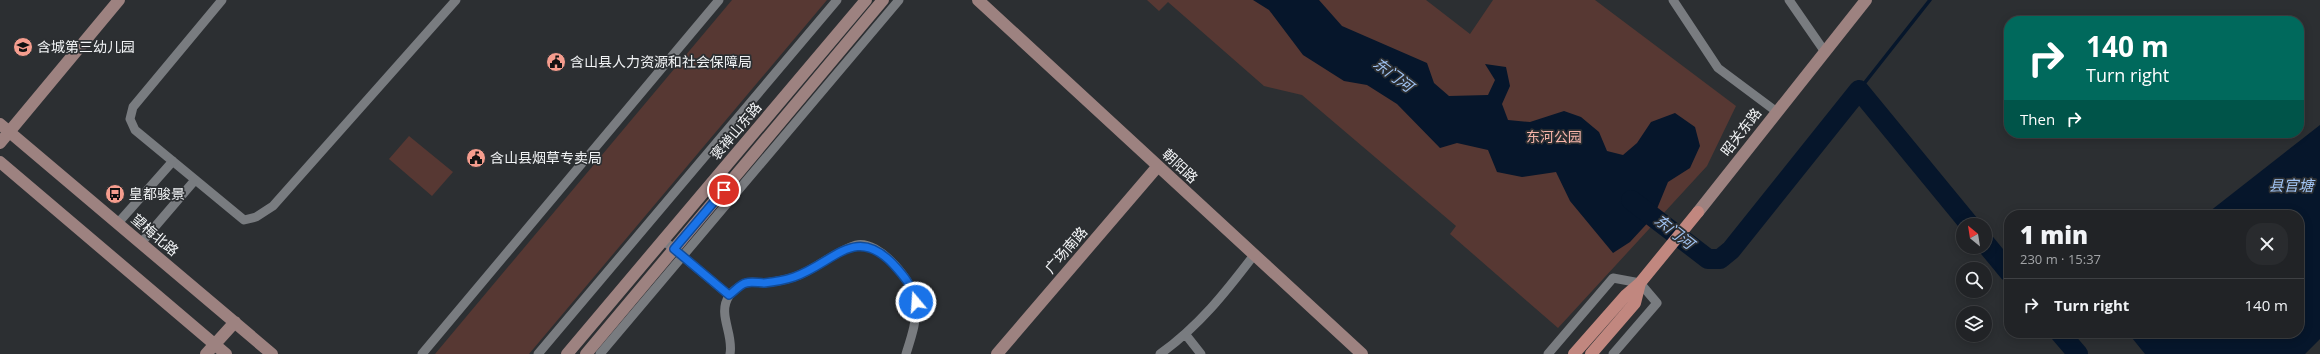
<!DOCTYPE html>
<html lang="en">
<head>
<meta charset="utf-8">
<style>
  body { margin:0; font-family:"Open Sans","Noto Sans SC",sans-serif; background:#292b2e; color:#f1f3f6; height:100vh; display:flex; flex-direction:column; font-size:15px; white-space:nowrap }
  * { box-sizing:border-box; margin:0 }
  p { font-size:13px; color:#a2a4a7 }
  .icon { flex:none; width:22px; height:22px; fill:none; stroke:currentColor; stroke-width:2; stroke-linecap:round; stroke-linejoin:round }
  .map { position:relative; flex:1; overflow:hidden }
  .drawer { position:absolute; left:2004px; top:210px; width:300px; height:128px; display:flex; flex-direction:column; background:#212326; border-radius:16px; box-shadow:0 2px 10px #0003,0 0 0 1px #3e4043 }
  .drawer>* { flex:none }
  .banner { position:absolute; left:2004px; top:16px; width:300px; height:122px; border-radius:16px; box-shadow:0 2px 10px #0003,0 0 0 1px #3e4043; background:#00695c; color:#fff; overflow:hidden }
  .needle { width:26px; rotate:330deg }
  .fabs { position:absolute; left:1956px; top:218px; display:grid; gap:8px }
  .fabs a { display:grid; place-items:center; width:36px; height:36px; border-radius:50%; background:#212326; box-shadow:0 2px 10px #0003,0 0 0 1px #3e4043; font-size:20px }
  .pin { position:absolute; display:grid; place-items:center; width:34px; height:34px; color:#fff; margin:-17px; border:2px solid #fff; border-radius:50%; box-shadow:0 1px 4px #0007 }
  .me { position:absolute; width:44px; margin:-22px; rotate:342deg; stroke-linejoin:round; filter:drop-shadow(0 0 3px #0008) }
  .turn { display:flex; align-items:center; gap:14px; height:84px; padding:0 16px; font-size:18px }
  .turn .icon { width:52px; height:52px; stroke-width:2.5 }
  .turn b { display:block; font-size:28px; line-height:34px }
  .then { display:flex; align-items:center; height:38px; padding:0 16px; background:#0003; gap:8px; font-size:15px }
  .round { display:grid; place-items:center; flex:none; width:42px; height:42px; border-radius:16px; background:#292b2e }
  .head { display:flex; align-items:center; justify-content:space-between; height:68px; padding:0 16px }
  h1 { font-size:24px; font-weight:800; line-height:30px }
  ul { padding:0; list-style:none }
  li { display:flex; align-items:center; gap:12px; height:52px; padding:0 16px; border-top:1px solid #3e4043 }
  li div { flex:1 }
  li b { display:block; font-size:15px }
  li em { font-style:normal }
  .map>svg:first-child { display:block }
</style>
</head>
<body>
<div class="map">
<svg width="2320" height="354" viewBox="0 0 2320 354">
  <rect width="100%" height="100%" fill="#2c2f32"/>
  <path fill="#573833" d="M732 0H827L529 354H435Z
    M1147 0H1426L1470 34 1493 0H1595L1736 106 1707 166 1558 328 1450 234 1456 226 1302 95 1264 86 1168 2 1159 11Z
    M409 136 453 172 432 196 389 159Z"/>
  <path fill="#06162b" d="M1253 0H1319L1342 26 1427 63 1434 83 1449 96 1488 95 1495 80 1485 64 1506 67 1510 86 1502 104 1508 120 1530 122 1564 111 1581 117 1599 132 1607 151 1623 155 1637 143 1651 122 1675 113 1695 127 1700 146 1690 168 1668 182 1654 216 1630 242 1613 253 1570 201 1556 172 1522 177 1497 172 1488 150 1457 143 1440 148 1397 104 1367 85 1344 81 1303 55 1269 10Z
    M2320 125V339L2305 354H2145L2128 333H2299V215H2205Z"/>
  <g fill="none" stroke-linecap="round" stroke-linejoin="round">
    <path stroke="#06162b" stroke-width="3.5" d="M1859 90 1930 0"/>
    <path stroke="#06162b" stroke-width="20" d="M1631 200 1708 259H1720L1731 250 1859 90 1970 225
      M1985 243 2009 272
      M2060 333 2078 354"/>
    <path stroke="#797c80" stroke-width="9" d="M222 0 133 107 130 119 135 130 244 220 256 217 273 206 456 0
      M1673 0 1718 68 1777 112
      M1789 0 1825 52
      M118 223 173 161
      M663 240 729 295
      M141 243 195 180
      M1186 335 1201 354
      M422 354 719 0
      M538 354 837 0
      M600 354 899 0
      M730 354C734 334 717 314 729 296 731 292 742 284 746 283 751 281 759 283 764 283 773 282 785 280 794 277 816 270 833 252 856 245 879 239 915 283 916 304 917 321 911 338 906 354
      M1160 354C1199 326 1225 293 1254 255
      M1548 354 1613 278 1640 283 1657 303 1613 354"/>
    <path stroke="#9d8280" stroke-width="12" d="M978 0 1362 354
      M0 124 272 354
      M0 143 119 0
      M0 162 226 354
      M1698 212 1866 0
      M206 354 235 322
      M567 354 866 0
      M586 354 883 0
      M997 354 1158 166"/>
    <path stroke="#c1877f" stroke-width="12" d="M1574 354 1626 295 1640 283 1698 212
      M1591 354 1635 303 1640 283"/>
  </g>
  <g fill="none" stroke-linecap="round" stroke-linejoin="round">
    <defs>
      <path id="route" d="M724 190 674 249 729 295C734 292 740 284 746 283 751 281 759 283 764 283 774 282 785 280 794 277 834 263 855 224 893 264 905 277 912 286 916 302"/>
    </defs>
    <use href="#route" stroke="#114b97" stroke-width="10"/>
    <use href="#route" stroke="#1a73e8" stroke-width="7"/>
  </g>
  <defs>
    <symbol id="school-disc" viewBox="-11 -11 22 22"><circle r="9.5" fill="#f59d8e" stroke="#2c2f32"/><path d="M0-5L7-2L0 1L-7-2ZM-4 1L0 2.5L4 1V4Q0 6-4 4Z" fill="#111"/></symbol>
    <symbol id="civic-disc" viewBox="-11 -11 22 22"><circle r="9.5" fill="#f59d8e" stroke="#2c2f32"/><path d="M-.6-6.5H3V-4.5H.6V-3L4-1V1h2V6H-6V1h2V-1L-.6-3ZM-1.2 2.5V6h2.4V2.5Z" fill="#111"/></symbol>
    <symbol id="bus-disc" viewBox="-11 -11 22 22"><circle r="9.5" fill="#f59d8e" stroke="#2c2f32"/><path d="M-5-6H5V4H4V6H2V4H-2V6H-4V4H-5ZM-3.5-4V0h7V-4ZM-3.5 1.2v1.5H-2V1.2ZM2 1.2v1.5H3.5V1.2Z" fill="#111"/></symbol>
  </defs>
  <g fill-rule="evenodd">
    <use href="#school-disc" x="12" y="36" width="22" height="22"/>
    <use href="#civic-disc" x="545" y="51" width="22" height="22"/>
    <use href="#civic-disc" x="465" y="147" width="22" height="22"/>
    <use href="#bus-disc" x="104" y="183" width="22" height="22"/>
  </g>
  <g text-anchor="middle" stroke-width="3.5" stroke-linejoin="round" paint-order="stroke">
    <g font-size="14" fill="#f2f4f6" stroke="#2c2f32" text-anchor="start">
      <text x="37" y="52">含城第三幼儿园</text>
      <text x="570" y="67">含山县人力资源和社会保障局</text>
      <text x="490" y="163">含山县烟草专卖局</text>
      <text x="129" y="199">皇都骏景</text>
    </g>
    <g font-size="14" fill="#f2f4f6" stroke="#2c2f32">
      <text transform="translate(736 131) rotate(-50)" y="5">褒禅山东路</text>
      <text transform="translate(1741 132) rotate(-52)" y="5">昭关东路</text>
      <text transform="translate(1180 166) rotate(43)" y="5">朝阳路</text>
      <text transform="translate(155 235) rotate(40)" y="5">望梅北路</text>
      <text transform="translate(1066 250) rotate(-49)" y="5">广场南路</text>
    </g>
    <g font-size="14" fill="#f7b5aa" stroke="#2c2f32">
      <text x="1554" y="142">东河公园</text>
    </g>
    <g font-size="15" font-style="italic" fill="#a1c4f4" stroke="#2c2f32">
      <text transform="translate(1393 75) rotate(37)" y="5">东门河</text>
      <text x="2291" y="191">县官塘</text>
      <text transform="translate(1674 232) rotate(38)" y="5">东门河</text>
    </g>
  </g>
</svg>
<div class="fabs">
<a><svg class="needle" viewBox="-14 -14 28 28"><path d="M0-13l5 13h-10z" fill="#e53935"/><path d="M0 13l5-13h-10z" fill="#a2a4a7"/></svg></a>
<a><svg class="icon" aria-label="search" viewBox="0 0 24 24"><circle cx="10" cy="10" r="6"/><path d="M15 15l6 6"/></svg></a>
<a><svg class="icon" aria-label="layers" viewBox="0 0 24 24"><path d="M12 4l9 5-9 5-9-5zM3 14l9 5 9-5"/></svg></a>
</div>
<div class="pin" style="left:724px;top:190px;background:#d93025"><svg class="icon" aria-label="arrive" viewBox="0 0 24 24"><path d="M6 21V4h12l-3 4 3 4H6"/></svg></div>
<svg class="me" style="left:916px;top:302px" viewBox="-20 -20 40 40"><circle r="17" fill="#1a73e8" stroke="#fff" stroke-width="3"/><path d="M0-11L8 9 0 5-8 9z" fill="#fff"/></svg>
<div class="banner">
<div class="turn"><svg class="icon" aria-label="right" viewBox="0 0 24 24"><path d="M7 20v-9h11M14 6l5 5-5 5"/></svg><div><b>140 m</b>Turn right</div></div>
<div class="then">Then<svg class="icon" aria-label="right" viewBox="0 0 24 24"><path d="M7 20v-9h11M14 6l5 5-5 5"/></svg></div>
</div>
<section class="drawer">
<div class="head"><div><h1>1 min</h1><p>230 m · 15:37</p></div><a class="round"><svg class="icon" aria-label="close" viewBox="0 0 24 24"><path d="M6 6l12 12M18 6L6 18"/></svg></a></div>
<ul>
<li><svg class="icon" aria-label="right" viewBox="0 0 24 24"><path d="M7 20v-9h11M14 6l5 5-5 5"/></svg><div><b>Turn right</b></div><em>140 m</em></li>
</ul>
</section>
</div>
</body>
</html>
